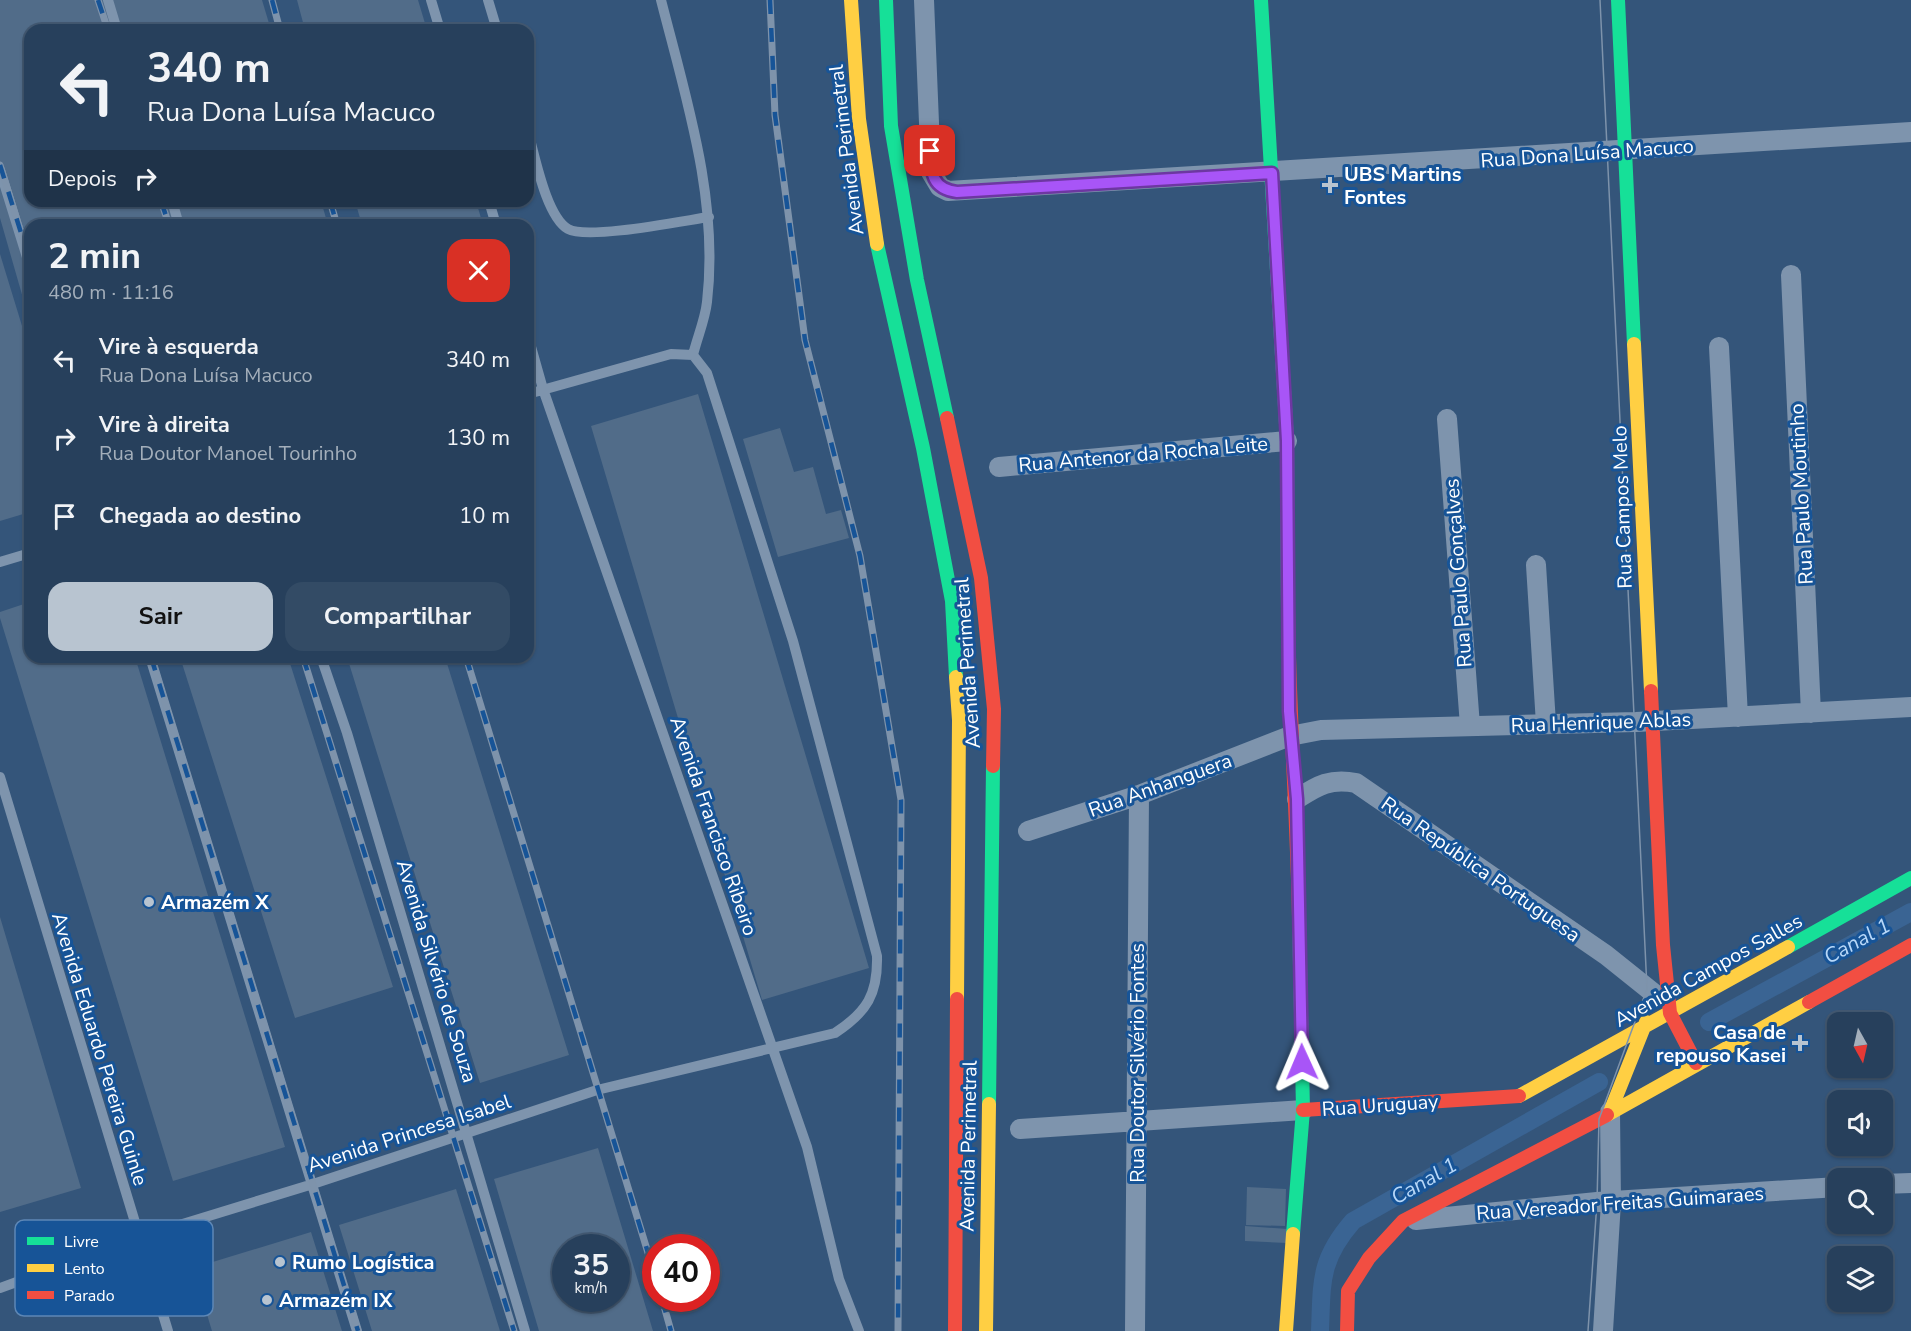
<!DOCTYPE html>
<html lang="pt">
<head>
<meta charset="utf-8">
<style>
  body { margin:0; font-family:"Nunito Sans",sans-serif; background:#334b65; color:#f1f3f6; height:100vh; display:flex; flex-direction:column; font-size:22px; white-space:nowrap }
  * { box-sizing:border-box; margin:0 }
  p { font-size:20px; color:#a4afbb }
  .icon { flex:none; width:33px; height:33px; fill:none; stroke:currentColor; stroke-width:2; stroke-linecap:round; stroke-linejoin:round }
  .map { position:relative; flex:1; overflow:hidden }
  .drawer { position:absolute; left:24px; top:219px; width:510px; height:444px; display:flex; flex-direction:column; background:#27405c; border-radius:18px; box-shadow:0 2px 4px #0004,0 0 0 2px #435972 }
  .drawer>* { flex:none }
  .hud { position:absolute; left:24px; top:24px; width:510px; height:183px; border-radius:18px; box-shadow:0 2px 4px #0004,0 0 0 2px #435972; background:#27405c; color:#f1f3f6; overflow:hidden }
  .needle { width:39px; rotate:172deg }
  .fabs { position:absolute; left:1827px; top:1012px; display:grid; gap:12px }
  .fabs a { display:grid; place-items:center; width:66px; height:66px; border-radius:12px; background:#27405c; box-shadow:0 2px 4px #0004,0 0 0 2px #435972; font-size:30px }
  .speed { position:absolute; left:552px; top:1234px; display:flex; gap:12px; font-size:30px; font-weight:700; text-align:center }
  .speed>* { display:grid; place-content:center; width:78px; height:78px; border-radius:50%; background:#27405c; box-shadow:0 2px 4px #0004,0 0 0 2px #435972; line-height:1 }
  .speed small { font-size:15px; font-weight:400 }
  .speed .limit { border:9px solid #d22; background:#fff; color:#111 }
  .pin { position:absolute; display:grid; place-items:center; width:51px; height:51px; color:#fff; margin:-26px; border-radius:12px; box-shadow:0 3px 9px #0006 }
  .me { position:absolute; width:66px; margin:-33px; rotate:359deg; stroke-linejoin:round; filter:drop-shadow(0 0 4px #0008) }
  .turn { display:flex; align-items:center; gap:21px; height:126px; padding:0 24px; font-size:27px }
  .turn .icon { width:78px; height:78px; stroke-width:2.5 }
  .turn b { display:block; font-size:42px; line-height:51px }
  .then { display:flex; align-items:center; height:57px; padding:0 24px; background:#0003; gap:12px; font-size:22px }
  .round { display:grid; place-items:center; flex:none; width:63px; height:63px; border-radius:18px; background:#334b65 }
  .summary { display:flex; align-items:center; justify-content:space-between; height:102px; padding:0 24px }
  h1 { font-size:36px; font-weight:700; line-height:45px }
  .action { display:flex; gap:12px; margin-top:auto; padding:12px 24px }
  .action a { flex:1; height:69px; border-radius:18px; background:#b8c4d0; color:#111; font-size:24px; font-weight:700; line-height:69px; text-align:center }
  .action a+a { background:#334b65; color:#f1f3f6 }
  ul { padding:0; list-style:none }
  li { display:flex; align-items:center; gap:18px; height:78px; padding:0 24px }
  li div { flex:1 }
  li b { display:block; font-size:22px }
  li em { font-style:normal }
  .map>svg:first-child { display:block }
</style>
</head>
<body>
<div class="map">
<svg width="1911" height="1331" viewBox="0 0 1911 1331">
  <rect width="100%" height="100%" fill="#34557a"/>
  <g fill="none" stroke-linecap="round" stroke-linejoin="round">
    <path stroke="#3a6493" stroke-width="18" d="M1709 1022 1911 912
      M1320 1331C1322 1282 1319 1260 1353 1221L1599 1082"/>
  </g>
  <path fill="#516c89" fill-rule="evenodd" d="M0 0H262L271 30H30V201H321L328 225H30L29 319 0 218Z
    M297 0H418L427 30H305Z
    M355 201H476L483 225H362Z
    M0 254 30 352V512L0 521Z
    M698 394 869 968 762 1000 591 426Z
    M780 428 794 472 813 467 826 514 841 510 849 538 778 557 743 439Z
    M30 602V657H135L285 1147 173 1181 0 618V612Z
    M180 657H288L393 987 295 1018Z
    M347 657H445L569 1055 480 1083Z
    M0 917 81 1188 0 1212Z
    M598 1148 653 1331H539L494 1179ZM566 1248H616V1299H566Z
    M1247 1187 1286 1189 1285 1226 1246 1225Z
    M456 1189 500 1331H372L339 1225Z
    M1245 1226 1288 1229 1287 1243 1245 1241Z
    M311 1232 342 1331H212L193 1268Z"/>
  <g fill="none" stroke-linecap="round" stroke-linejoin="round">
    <path stroke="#7e94ad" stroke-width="10" d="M108 0 117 30
      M431 0 440 30
      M488 0 497 30
      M661 0C686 98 719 200 707 302 705 320 697 338 693 355
      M528 132C535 156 546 216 568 229 587 240 682 221 709 217
      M0 170 30 267
      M172 201 179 225
      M489 201 496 225
      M528 336 543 389 807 1147 839 1279 859 1331
      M0 562 30 553
      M150 657 357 1331
      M321 657 347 733 525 1331
      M0 777 168 1331
      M0 1288 137 1238 313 1184 597 1090 835 1033C867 1012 878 994 877 956L793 641 707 373 693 355 671 354 528 394"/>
    <path stroke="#7e94ad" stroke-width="20" d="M924 0 931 172 940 187 948 191 1911 132
      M1791 275 1811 713
      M1719 347 1738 717
      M1447 419 1470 726
      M999 467 1287 441
      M1536 565 1546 724
      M1297 799C1318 785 1331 778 1356 783L1606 955 1656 995
      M1028 831 1139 795 1290 736 1321 730 1636 722 1911 707
      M1020 1129 1303 1110
      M1882 1184 1911 1183
      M1416 1220 1597 1202 1838 1187
      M1135 1331 1139 795
      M1603 1331 1611 1202 1610 1112"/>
    <path stroke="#16e098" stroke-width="14" d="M886 0 891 126 917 280 947 418
      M1261 0 1287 441 1288 609
      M1618 0 1634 344
      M877 244 923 448 952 601 956 677
      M1788 947 1911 878
      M989 1104 993 766
      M1293 1234 1303 1110 1299 917"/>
    <path stroke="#ffcf43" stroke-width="14" d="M851 0 859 119 877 244
      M1634 344 1651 691
      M956 677 959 720 957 999
      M1519 1096 1788 947
      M1610 1112 1646 1022
      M1607 1115 1809 1002
      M986 1331 989 1104
      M1286 1331 1293 1234"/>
    <path stroke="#f24e42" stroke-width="14" d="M947 418 981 578 994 709 993 766
      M1288 609C1289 712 1297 814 1299 917
      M1651 691 1663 945 1670 1013 1696 1063
      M1809 1002 1911 945
      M1303 1110 1519 1096
      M955 1331 957 999
      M1347 1331 1348 1291 1369 1258 1403 1221 1607 1115"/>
    <path stroke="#7e93ab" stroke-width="1.5" d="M1588 1331 1597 1202 1599 1119 1647 989 1600 0"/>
    <defs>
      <path id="rail" d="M98 0 108 30
        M272 0 280 30
        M770 0 775 115 805 340 860 556 901 800 898 1331
        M0 165 30 262
        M161 201 169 225
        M330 201 337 225
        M151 657 358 1331
        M303 657 514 1331
        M466 657 656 1279
        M662 1299 671 1331"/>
    </defs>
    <use href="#rail" stroke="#7e93ab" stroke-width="7"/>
    <use href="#rail" stroke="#175497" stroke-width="4.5" stroke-dasharray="14" stroke-linecap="butt"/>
  </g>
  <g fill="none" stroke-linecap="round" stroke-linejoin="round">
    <defs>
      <path id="route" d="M930 151C931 173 932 189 957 192L1272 173 1287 441 1289 711 1297 799 1302 1062"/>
    </defs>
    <use href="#route" stroke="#6d37a1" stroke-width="15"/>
    <use href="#route" stroke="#a855f7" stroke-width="10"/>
  </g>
  <g fill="#b8c4d0" stroke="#175497" stroke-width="2">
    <path d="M1327 176h6v6h6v6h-6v6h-6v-6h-6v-6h6z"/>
    <circle cx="149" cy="902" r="6"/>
    <path d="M1797 1034h6v6h6v6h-6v6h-6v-6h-6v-6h6z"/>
    <circle cx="280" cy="1262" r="6"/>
    <circle cx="267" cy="1300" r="6"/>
  </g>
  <g text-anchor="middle" stroke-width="6" stroke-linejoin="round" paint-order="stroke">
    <g font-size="20" fill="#fff" stroke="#175497">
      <text transform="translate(846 150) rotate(-97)" y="7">Avenida Perimetral</text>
      <text transform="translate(1587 153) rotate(-4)" y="7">Rua Dona Luísa Macuco</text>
      <text transform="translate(1143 454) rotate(-5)" y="7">Rua Antenor da Rocha Leite</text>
      <text transform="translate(1801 494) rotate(-93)" y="7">Rua Paulo Moutinho</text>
      <text transform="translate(1622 507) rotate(-92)" y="7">Rua Campos Melo</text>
      <text transform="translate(1458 573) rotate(-94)" y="7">Rua Paulo Gonçalves</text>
      <text transform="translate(967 663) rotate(-94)" y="7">Avenida Perimetral</text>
      <text transform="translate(1601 722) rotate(-2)" y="7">Rua Henrique Ablas</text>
      <text transform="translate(1160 785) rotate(-20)" y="7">Rua Anhanguera</text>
      <text transform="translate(714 826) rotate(71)" y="7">Avenida Francisco Ribeiro</text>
      <text transform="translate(1481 869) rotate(35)" y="7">Rua República Portuguesa</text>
      <text transform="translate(1708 970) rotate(-29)" y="7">Avenida Campos Salles</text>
      <text transform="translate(437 971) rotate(73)" y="7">Avenida Silvério de Souza</text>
      <text transform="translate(100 1049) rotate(73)" y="7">Avenida Eduardo Pereira Guinle</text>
      <text transform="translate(1137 1063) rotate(-90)" y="7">Rua Doutor Silvério Fontes</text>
      <text transform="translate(1380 1105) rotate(-4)" y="7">Rua Uruguay</text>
      <text transform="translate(409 1133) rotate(-18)" y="7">Avenida Princesa Isabel</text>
      <text transform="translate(968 1146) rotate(-89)" y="7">Avenida Perimetral</text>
      <text transform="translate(1620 1203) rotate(-4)" y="7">Rua Vereador Freitas Guimaraes</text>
    </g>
    <g font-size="20" font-weight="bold" fill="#fff" stroke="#175497" text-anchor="start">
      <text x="1344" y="181">UBS Martins<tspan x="1344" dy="23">Fontes</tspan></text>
      <text x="161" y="909">Armazém X</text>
      <text x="1786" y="1039" text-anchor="end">Casa de<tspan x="1786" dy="23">repouso Kasei</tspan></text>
      <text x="292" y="1269">Rumo Logística</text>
      <text x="279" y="1307">Armazém IX</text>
    </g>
    <g font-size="21" font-style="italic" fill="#b7d7f8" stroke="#175497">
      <text transform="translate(1857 941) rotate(-29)" y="7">Canal 1</text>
      <text transform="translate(1424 1181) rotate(-30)" y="7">Canal 1</text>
    </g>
  </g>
  <rect x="15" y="1220" width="198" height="96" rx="9" fill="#175497" stroke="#5d87b6" stroke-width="1.5"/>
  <rect x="27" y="1237" width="27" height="8" fill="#16e098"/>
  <rect x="27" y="1264" width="27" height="8" fill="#ffcf43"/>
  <rect x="27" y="1291" width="27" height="8" fill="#f24e42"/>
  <g font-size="16" fill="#fff">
    <text x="64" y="1247">Livre</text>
    <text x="64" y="1274">Lento</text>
    <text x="64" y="1301">Parado</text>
  </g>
</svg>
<div class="fabs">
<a><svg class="needle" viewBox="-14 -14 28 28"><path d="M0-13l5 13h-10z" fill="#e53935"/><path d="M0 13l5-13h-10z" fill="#a4afbb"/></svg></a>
<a><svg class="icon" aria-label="sound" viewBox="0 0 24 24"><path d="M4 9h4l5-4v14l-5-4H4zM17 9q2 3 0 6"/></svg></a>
<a><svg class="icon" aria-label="search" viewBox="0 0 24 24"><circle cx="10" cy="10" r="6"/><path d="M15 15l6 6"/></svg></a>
<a><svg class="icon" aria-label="layers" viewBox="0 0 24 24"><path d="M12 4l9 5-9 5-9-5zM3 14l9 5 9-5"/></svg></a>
</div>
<div class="speed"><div>35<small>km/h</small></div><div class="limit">40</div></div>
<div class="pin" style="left:930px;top:151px;background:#d93025"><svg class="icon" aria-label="arrive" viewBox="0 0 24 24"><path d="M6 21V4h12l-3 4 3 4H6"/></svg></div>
<svg class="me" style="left:1302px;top:1062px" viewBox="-20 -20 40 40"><path d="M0-17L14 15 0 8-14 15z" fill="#a855f7" stroke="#fff" stroke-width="4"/></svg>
<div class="hud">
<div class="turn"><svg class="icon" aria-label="left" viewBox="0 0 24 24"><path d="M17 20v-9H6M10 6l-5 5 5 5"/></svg><div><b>340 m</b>Rua Dona Luísa Macuco</div></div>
<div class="then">Depois<svg class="icon" aria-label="right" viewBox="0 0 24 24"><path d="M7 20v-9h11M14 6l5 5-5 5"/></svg></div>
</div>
<section class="drawer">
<div class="summary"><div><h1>2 min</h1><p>480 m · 11:16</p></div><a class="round" style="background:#d93025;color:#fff"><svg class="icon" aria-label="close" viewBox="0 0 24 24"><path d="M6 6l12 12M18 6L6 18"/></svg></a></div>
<ul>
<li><svg class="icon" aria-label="left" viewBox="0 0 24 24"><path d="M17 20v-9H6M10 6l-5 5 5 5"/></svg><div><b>Vire à esquerda</b><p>Rua Dona Luísa Macuco</p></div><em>340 m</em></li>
<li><svg class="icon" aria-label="right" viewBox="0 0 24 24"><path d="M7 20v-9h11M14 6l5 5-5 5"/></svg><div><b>Vire à direita</b><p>Rua Doutor Manoel Tourinho</p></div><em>130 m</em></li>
<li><svg class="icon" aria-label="arrive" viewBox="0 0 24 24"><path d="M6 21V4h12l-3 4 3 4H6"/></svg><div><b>Chegada ao destino</b></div><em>10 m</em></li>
</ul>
<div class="action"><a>Sair</a><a>Compartilhar</a></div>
</section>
</div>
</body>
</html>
